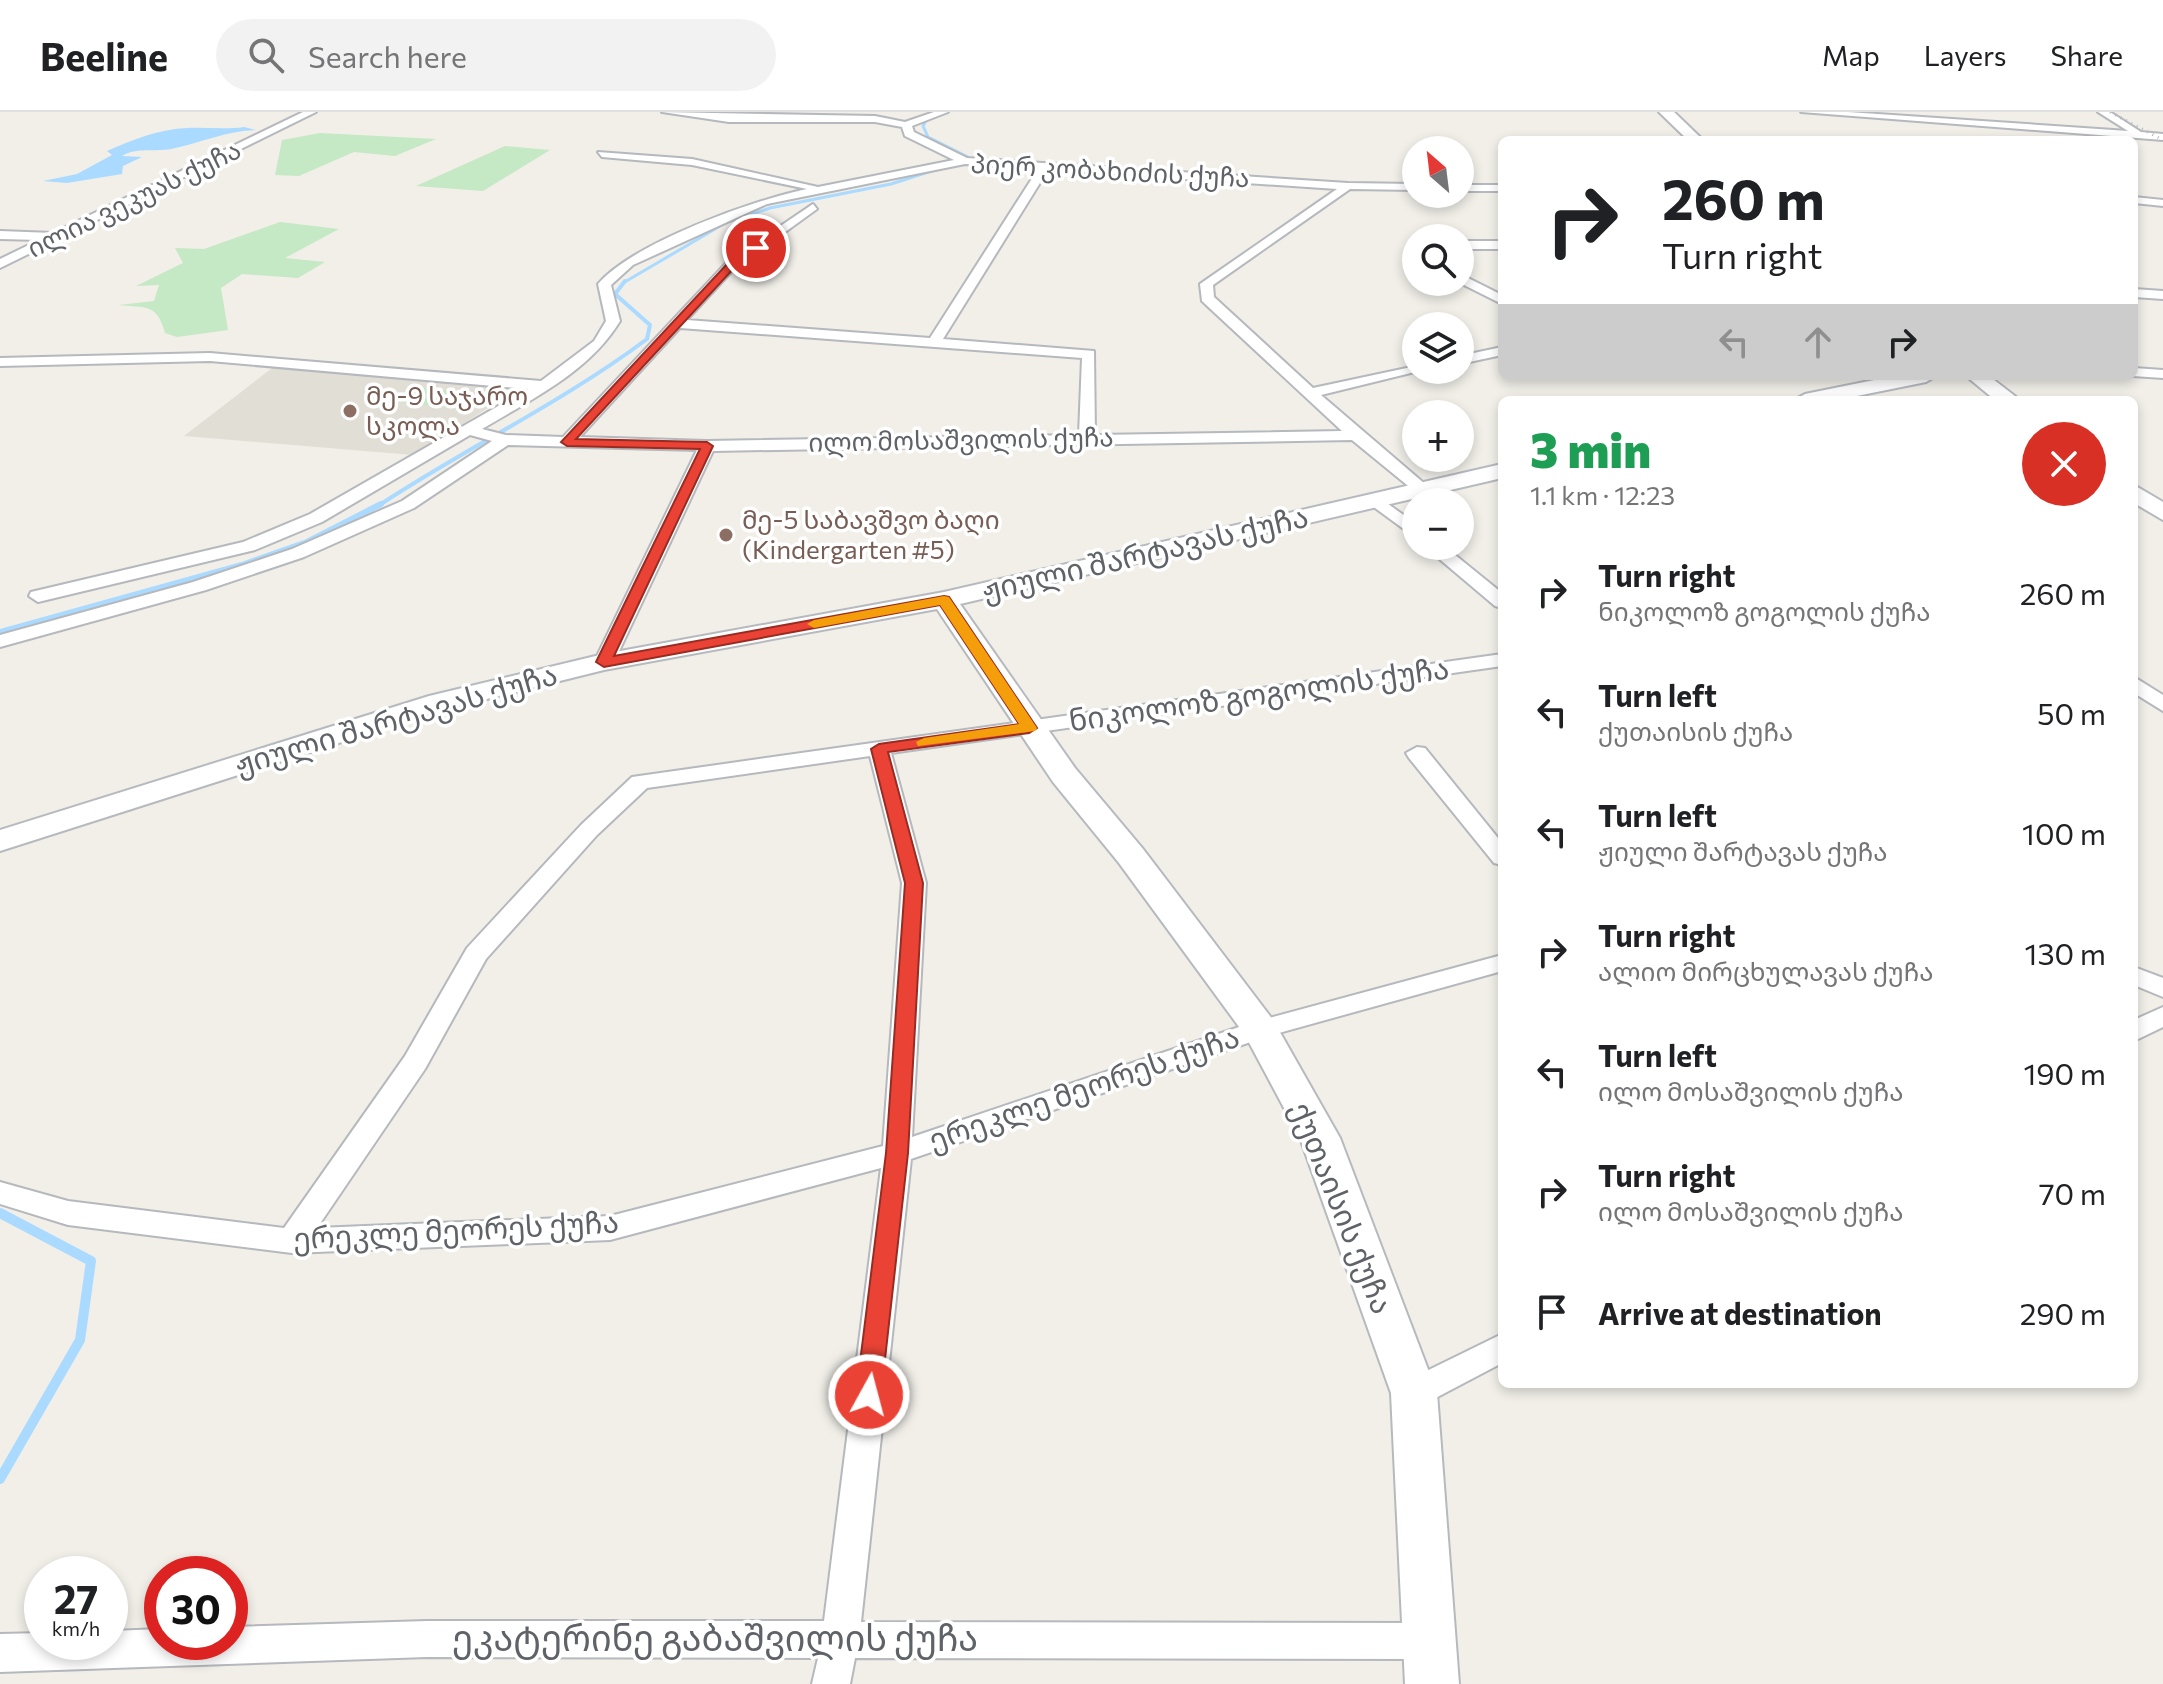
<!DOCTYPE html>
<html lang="en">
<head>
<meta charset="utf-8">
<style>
  body { margin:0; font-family:Commissioner,"Noto Sans Georgian",sans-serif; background:#f2f2f2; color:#202124; height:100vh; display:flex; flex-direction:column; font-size:30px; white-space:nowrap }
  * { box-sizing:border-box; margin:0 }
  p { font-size:26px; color:#757577 }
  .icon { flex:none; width:44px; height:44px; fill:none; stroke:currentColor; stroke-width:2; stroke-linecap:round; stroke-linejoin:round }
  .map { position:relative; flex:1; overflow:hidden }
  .drawer { position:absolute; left:1498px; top:284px; width:640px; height:992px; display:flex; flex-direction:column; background:#fff; border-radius:12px; box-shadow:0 4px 12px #0003 }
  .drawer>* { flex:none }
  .hud { position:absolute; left:1498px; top:24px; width:640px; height:244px; border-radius:12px; box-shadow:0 4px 12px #0003; background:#fff; color:#202124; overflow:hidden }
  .needle { width:52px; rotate:332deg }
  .tools { position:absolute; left:1402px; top:24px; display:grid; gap:16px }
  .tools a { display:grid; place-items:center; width:72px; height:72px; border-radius:50%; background:#fff; box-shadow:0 4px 12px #0003; font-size:40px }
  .speed { position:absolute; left:24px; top:1444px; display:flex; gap:16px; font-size:40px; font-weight:700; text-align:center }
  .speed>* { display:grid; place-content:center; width:104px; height:104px; border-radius:50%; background:#fff; box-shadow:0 4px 12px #0003; line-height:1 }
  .speed small { font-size:20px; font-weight:400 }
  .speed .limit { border:12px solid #d22; background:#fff; color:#111 }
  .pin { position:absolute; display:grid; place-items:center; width:68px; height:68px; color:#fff; margin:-34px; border:4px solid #fff; border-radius:50%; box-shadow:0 2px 8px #0007 }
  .me { position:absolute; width:88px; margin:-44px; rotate:7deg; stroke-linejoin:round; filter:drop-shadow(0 0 6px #0008) }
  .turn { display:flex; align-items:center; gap:28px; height:168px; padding:0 32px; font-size:36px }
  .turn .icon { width:104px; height:104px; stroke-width:2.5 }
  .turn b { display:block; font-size:56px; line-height:68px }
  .lanes { display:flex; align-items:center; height:76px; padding:0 32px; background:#0003; justify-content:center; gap:40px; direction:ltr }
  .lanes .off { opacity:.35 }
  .round { display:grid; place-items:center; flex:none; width:84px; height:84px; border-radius:42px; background:#f2f2f2 }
  .overview { display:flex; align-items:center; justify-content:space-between; height:136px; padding:0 32px }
  h1 { font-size:48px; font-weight:800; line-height:60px; color:#1e9e55 }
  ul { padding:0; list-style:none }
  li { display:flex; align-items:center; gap:24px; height:120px; padding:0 32px }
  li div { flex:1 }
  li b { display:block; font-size:30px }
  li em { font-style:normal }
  header { display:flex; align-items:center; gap:48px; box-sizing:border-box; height:112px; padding:0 40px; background:#fff; border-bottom:2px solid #e0e0e0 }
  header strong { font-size:38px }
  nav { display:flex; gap:44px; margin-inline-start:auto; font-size:28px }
  .search { width:560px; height:72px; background:#f2f2f2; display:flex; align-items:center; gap:20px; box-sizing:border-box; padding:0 28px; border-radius:44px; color:#757577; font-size:30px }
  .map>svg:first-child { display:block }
</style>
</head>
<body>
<header>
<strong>Beeline</strong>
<div class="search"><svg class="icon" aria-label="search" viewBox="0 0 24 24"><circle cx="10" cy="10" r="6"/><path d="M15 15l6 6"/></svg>Search here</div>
<nav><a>Map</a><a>Layers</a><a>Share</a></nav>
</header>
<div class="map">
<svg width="2163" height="1572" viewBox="0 0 2163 1572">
  <rect width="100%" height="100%" fill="#f1efe8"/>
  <path fill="#e1ded6" d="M276 253 523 274 413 343 184 324Z"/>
  <path fill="#c5e8c5" d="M320 21 436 27 395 44 354 40 299 64 275 63 282 28Z
    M505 34 550 38 483 79 416 74Z
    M280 110 339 117 285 146 325 150 298 166 242 162 221 176 228 218 177 225 165 221C157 191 146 196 119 193L154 189 159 173 136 174 183 151 175 136 204 137Z
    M421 276 480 282 460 297 400 290Z"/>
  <path fill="#aadaff" d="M244 15 256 18C226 19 200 31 171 37 155 40 136 35 122 44L142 45 123 54 122 62 67 71 43 69 77 62 112 43 107 39C131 28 160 17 187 16 206 15 224 18 244 15Z"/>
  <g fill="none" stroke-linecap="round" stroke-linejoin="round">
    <path stroke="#aadaff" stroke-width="3" d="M930 0 923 14 928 25 968 45 959 49
      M623 171 727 110 770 96 891 72 944 55"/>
    <path stroke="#aadaff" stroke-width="4" d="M378 394C466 336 563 290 647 227L650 213 615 182 625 169"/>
    <path stroke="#aadaff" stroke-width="6" d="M0 520 242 453 307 430 381 392"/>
    <path stroke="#aadaff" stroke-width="10" d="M0 1101 91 1149 80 1228 0 1367"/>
    <defs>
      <path id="street" d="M303 0H316L0 156V147L39 128 0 127V119L53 121Z
        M662 0 875 4 905 10 934 0H948L912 14 914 20 967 46 1348 71 1416 72V78L1350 77 1213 173 1214 185 1313 276 1416 254V258H1423L1321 283 1432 378 1424 383 1418 382 1352 328 713 339 614 550 604 556 594 550 697 338 508 333 414 396 304 445 206 478 0 535V523L193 470 292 437 402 389 492 329 470 323 322 410 255 438 38 490 29 484 31 480 243 430 310 402 528 277 210 249 0 254V246L210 241 541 269 594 229 606 209 598 172C633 131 753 88 807 77L692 53 602 45 598 40 692 47 818 75 954 48 905 24 902 15 875 10H729ZM965 52 1038 57 930 226 687 208 734 157 817 97 813 92 726 151 563 325 506 323 482 317C532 287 589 260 620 209L611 173 633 153 767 92ZM1048 58 1337 77 1200 172 1202 189 1342 319 1095 323 1094 239 943 227ZM680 216 1082 246 1079 323 707 329 580 325Z
        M1801 0H1848L2128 19 2098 0H2110L2141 20 2163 22V28Z
        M1460 73H1502V79H1460Z
        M2134 85 2163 88V94L2134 91Z
        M1460 129H1502V137H1460Z
        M1416 136V145L1412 144 1410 140Z
        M1460 162 1502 183V192L1458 170Z
        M2134 177 2163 179V187L2134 185Z
        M1502 235V243L1460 252V244Z
        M2134 256 2163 258V266L2133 264Z
        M1377 384 1416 412V426L1371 393V385Z
        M1424 434H1444L1502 481V496L1495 494Z
        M1502 542V554L891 641 926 771 912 1025 1251 911 1502 843V859L1268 924 911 1047 861 1510 1431 1511 1444 1516 1450 1529 1444 1542 1431 1547 855 1546 850 1572H812L818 1546 427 1545 0 1560V1522L42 1521V1530H110V1519L162 1517V1530H230V1515L427 1509H824L881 1056 610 1128 292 1141 68 1113 0 1092V1070L68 1089 284 1116 405 944 467 836 581 713 632 665ZM870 644 902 771 883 1034 610 1104 317 1116 425 957 486 847 597 723 647 676Z
        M2134 565 2163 583V599L2134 581Z
        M1417 635 1425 636 1502 731V753L1494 751 1409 646 1406 641Z
        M2134 855 2163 866V885L2134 873Z
        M2163 895V915L2134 929V908Z
        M1502 1222V1251L1426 1291 1414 1295 1402 1291 1398 1281 1402 1271Z"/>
      <path id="secondary" d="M1659 0H1674L1703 28H1688Z
        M1894 264H1936L1926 270 1837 288H1794L1805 282Z
        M1966 264H1989L2020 288H1995Z
        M1502 352V366L960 492 1075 656 1143 737 1273 908 1340 1026 1437 1281 1459 1572H1405L1391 1281 1300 1026 1245 923 1119 751 1053 670 937 497 604 558 439 599 0 739V718L429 584 604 542 944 480Z
        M2134 373 2163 390V408L2134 391Z"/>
    </defs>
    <use href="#street" stroke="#b5b8bc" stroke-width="4"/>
    <use href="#secondary" stroke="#b6babf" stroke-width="4"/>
    <use href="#street" fill="#fff" fill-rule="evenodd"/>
    <use href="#secondary" fill="#fff" fill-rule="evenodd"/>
    <path stroke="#b6b7b8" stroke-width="3" stroke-dasharray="1 5" stroke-linecap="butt" d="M2110 0 2163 28"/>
  </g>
  <path fill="#ea4335" stroke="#982c22" stroke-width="2" d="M753 134 761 136 734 156 576 327 707 330 713 334 614 544 944 484 949 485 1037 616 1029 621 888 640 923 771 908 1041 881 1283 878 1290 869 1294 860 1290 856 1283 886 1041 905 771 871 637 879 632 1019 612 940 493 604 555 596 550 700 337 567 334 561 330 727 152Z"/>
  <path fill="#f59e0b" d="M944 484 949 485 1037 616 1035 619 918 634 916 630 924 626 1019 612 940 493 814 516 807 512 814 508Z"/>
  <g fill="#8d6e63" stroke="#fff" stroke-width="3">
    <circle cx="350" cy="299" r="8"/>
    <circle cx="726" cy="423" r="8"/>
  </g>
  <g text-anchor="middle" stroke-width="7" stroke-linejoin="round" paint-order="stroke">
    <g font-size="26" fill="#5f6368" stroke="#fff">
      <text transform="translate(1110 59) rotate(3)" y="9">პიერ კობახიძის ქუჩა</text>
      <text transform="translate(134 87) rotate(-26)" y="9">ილია ვეკუას ქუჩა</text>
      <text transform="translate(961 328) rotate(-1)" y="9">ილო მოსაშვილის ქუჩა</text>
    </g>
    <g font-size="26" fill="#785e54" stroke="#fff" text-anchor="start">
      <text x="366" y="293">მე-9 საჯარო<tspan x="366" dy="30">სკოლა</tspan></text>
      <text x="742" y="417">მე-5 საბავშვო ბაღი<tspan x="742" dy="30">(Kindergarten #5)</tspan></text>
    </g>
    <g font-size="30" fill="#5f6368" stroke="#fff">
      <text transform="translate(1145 442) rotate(-13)" y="10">ჟიული შარტავას ქუჩა</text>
      <text transform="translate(1259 583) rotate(-8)" y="10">ნიკოლოზ გოგოლის ქუჩა</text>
      <text transform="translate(396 608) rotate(-16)" y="10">ჟიული შარტავას ქუჩა</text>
      <text transform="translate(1084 977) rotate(-19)" y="10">ერეკლე მეორეს ქუჩა</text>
      <text transform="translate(1341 1096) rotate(68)" y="10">ქუთაისის ქუჩა</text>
      <text transform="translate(456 1119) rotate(-3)" y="10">ერეკლე მეორეს ქუჩა</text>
    </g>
    <g font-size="36" fill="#5f6368" stroke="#fff">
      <text x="715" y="1539">ეკატერინე გაბაშვილის ქუჩა</text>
    </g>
  </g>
</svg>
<div class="tools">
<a><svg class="needle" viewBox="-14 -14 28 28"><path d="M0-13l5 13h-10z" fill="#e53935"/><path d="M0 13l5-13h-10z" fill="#757577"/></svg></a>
<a><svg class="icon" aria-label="search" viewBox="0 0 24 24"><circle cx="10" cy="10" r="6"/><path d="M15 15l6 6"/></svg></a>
<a><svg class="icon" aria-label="layers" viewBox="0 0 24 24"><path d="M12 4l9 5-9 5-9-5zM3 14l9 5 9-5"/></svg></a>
<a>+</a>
<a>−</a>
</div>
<div class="speed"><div>27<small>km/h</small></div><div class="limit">30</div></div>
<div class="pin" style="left:756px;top:136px;background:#d93025"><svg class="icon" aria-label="arrive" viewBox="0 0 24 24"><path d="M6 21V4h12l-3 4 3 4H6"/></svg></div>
<svg class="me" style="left:869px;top:1283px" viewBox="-20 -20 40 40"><circle r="17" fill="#ea4335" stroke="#fff" stroke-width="3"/><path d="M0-11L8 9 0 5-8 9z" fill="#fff"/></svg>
<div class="hud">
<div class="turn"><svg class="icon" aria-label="right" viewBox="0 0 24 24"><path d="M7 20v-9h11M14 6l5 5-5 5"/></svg><div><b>260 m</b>Turn right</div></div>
<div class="lanes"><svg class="icon off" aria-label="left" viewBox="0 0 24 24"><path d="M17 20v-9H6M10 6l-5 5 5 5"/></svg><svg class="icon off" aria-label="ahead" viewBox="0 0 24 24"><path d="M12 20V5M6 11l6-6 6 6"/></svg><svg class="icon" aria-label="right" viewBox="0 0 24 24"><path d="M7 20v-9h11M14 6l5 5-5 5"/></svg></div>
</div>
<section class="drawer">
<div class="overview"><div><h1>3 min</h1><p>1.1 km · 12:23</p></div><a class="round" style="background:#d93025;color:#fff"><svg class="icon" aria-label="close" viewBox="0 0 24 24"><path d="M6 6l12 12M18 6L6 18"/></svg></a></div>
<ul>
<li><svg class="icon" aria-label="right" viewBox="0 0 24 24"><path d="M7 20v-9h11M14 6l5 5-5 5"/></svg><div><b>Turn right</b><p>ნიკოლოზ გოგოლის ქუჩა</p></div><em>260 m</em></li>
<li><svg class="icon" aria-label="left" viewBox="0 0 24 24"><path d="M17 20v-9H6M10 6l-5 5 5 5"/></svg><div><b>Turn left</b><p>ქუთაისის ქუჩა</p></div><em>50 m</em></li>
<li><svg class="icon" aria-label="left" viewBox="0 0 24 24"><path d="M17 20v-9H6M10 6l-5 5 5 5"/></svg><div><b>Turn left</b><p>ჟიული შარტავას ქუჩა</p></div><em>100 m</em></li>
<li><svg class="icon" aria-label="right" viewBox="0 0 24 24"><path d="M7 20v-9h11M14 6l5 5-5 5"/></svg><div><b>Turn right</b><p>ალიო მირცხულავას ქუჩა</p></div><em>130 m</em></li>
<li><svg class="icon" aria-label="left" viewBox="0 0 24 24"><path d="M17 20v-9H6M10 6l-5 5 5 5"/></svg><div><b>Turn left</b><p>ილო მოსაშვილის ქუჩა</p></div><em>190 m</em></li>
<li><svg class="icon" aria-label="right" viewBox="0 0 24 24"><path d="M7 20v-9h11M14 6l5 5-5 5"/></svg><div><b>Turn right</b><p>ილო მოსაშვილის ქუჩა</p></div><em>70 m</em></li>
<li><svg class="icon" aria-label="arrive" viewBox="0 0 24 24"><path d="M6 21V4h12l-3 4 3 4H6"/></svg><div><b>Arrive at destination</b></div><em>290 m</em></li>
</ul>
</section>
</div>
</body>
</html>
